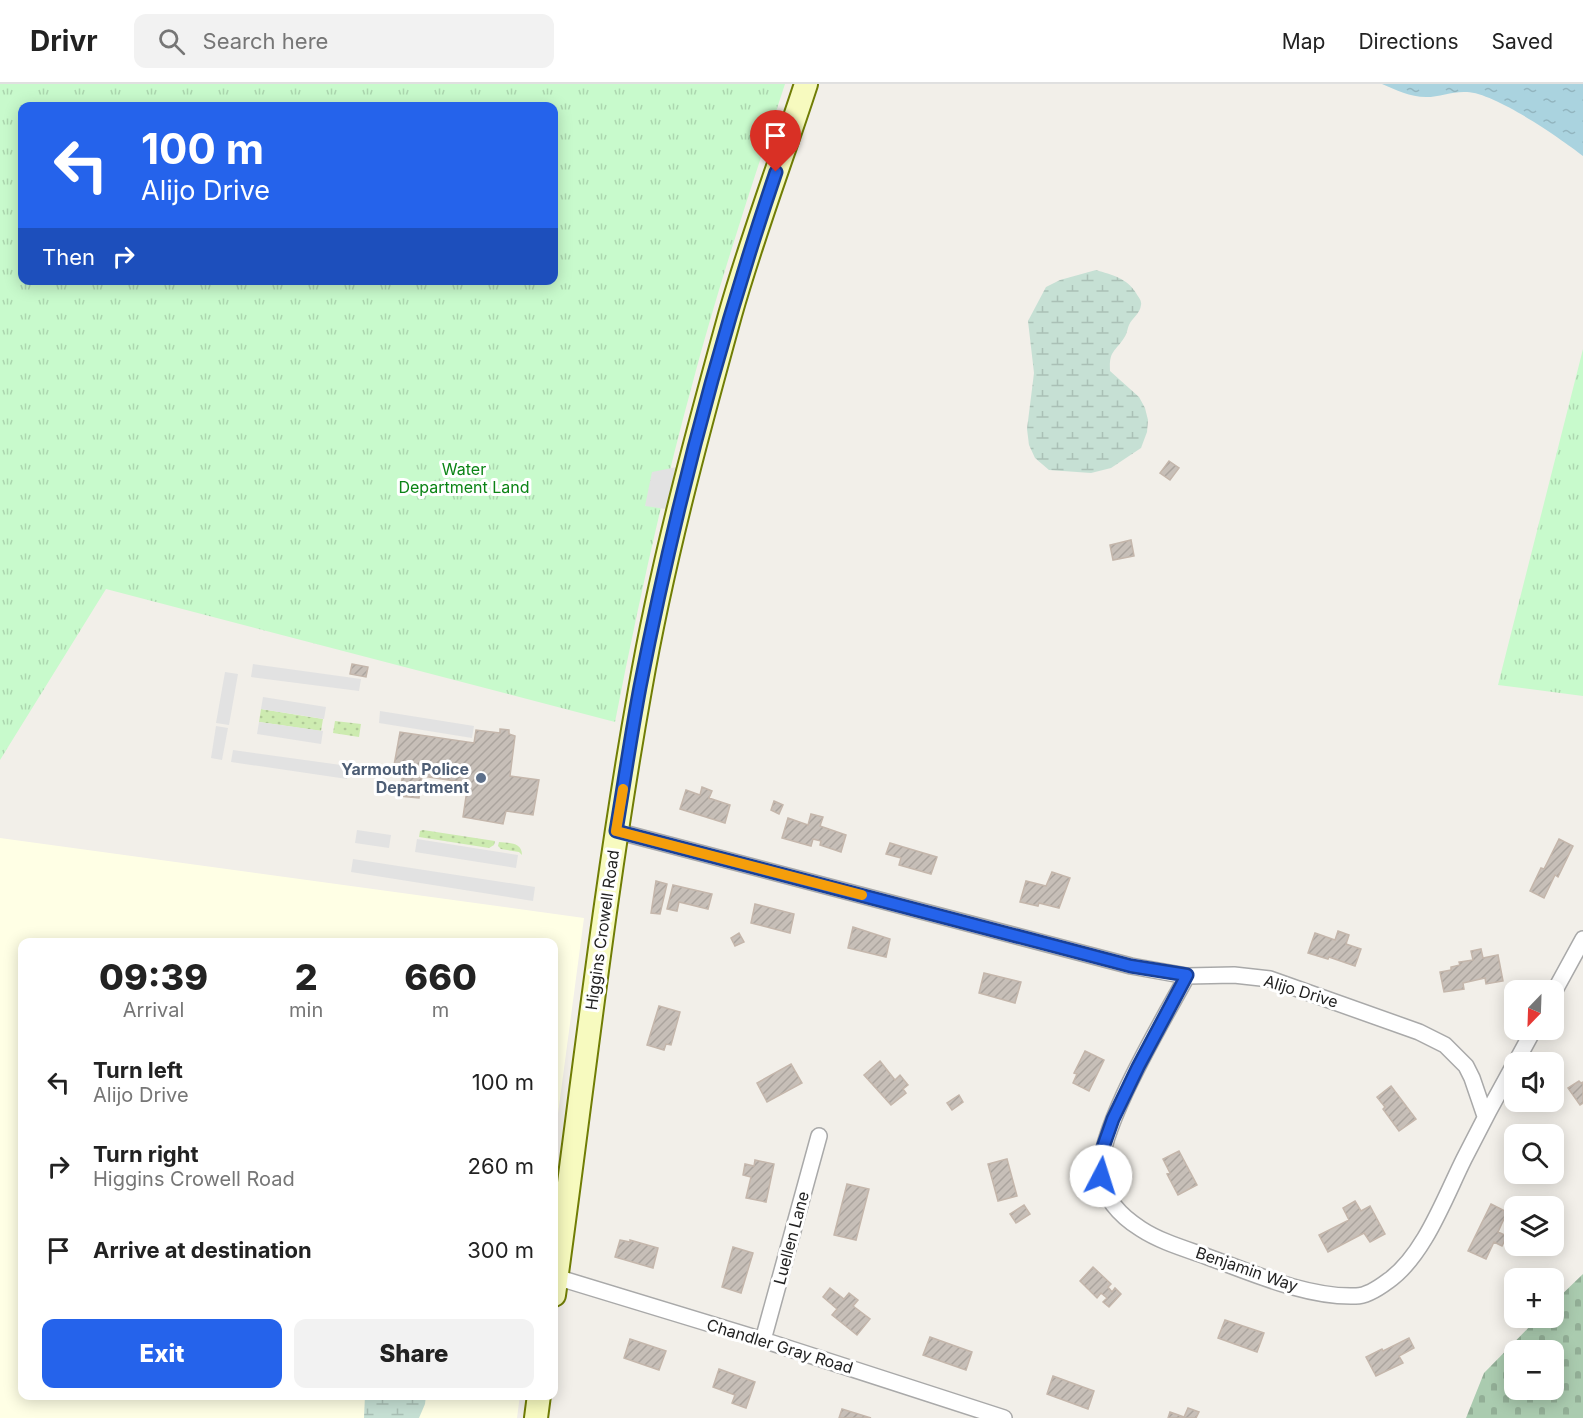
<!DOCTYPE html>
<html lang="en">
<head>
<meta charset="utf-8">
<style>
  body { margin:0; font-family:Inter,sans-serif; background:#f2f2f2; color:#222; height:100vh; display:flex; flex-direction:column; font-size:22px; white-space:nowrap }
  * { box-sizing:border-box; margin:0 }
  p { font-size:20px; color:#767676 }
  .icon { flex:none; width:33px; height:33px; fill:none; stroke:currentColor; stroke-width:2; stroke-linecap:round; stroke-linejoin:round }
  .map { position:relative; flex:1; overflow:hidden }
  .details { position:absolute; left:18px; top:854px; width:540px; height:462px; display:flex; flex-direction:column; background:#fff; border-radius:12px; box-shadow:0 3px 15px #0003 }
  .details>* { flex:none }
  .guide { position:absolute; left:18px; top:18px; width:540px; height:183px; border-radius:12px; box-shadow:0 3px 15px #0003; background:#2563eb; color:#fff; overflow:hidden }
  .needle { width:39px; rotate:203deg }
  .buttons { position:absolute; left:1504px; top:896px; display:grid; gap:12px }
  .buttons a { display:grid; place-items:center; width:60px; height:60px; border-radius:12px; background:#fff; box-shadow:0 3px 15px #0003; font-size:30px }
  .pin { position:absolute; display:grid; place-items:center; width:51px; height:51px; color:#fff; margin:-62px -26px; border-radius:50% 50% 50% 0; rotate:-45deg; box-shadow:0 0 6px #0007 }
  .pin .icon { rotate:45deg }
  .me { position:absolute; width:66px; margin:-33px; rotate:5deg; stroke-linejoin:round; filter:drop-shadow(0 0 4px #0008) }
  .turn { display:flex; align-items:center; gap:21px; height:126px; padding:0 24px; font-size:27px }
  .turn .icon { width:78px; height:78px; stroke-width:2.5 }
  .turn b { display:block; font-size:42px; line-height:51px }
  .then { display:flex; align-items:center; height:57px; padding:0 24px; background:#0003; gap:12px; font-size:22px }
  .eta { display:flex; justify-content:space-evenly; align-items:center; height:102px; text-align:center }
  .eta b { font-size:36px; font-weight:800; line-height:42px }
  .cta { display:flex; gap:12px; margin-top:auto; padding:12px 24px }
  .cta a { flex:1; height:69px; border-radius:12px; background:#2563eb; color:#fff; font-size:24px; font-weight:800; line-height:69px; text-align:center }
  .cta a+a { background:#f2f2f2; color:#222 }
  ul { padding:0; list-style:none }
  li { display:flex; align-items:center; gap:18px; height:84px; padding:0 24px }
  li div { flex:1 }
  li b { display:block; font-size:22px }
  li em { font-style:normal }
  header { display:flex; align-items:center; gap:36px; box-sizing:border-box; height:84px; padding:0 30px; background:#fff; border-bottom:2px solid #e0e0e0 }
  header strong { font-size:28px }
  nav { display:flex; gap:33px; margin-inline-start:auto; font-size:21px }
  .search { width:420px; height:54px; background:#f2f2f2; display:flex; align-items:center; gap:15px; box-sizing:border-box; padding:0 21px; border-radius:12px; color:#767676; font-size:22px }
  .map>svg:first-child { display:block }
</style>
</head>
<body>
<header>
<strong>Drivr</strong>
<div class="search"><svg class="icon" aria-label="search" viewBox="0 0 24 24"><circle cx="10" cy="10" r="6"/><path d="M15 15l6 6"/></svg>Search here</div>
<nav><a>Map</a><a>Directions</a><a>Saved</a></nav>
</header>
<div class="map">
<svg width="1583" height="1334" viewBox="0 0 1583 1334">
  <defs>
    <pattern id="grass-dots" width="8" height="8" patternUnits="userSpaceOnUse" patternTransform="scale(1.5)"><rect width="8" height="8" fill="#cdebb0"/><path d="M2 2h.1M6 6h.1" fill="none" stroke="#b0c997" stroke-width="1.8" stroke-linecap="round"/></pattern>
    <pattern id="wetland-marsh" width="20" height="14" patternUnits="userSpaceOnUse" patternTransform="scale(1.5)"><rect width="20" height="14" fill="#c6e0d4"/><path d="M1 5h8M5 5V1M11 12h8M15 12V8" fill="none" stroke="#aac0b6"/></pattern>
    <pattern id="cemetery-stones" width="16" height="16" patternUnits="userSpaceOnUse" patternTransform="scale(1.5)"><rect width="16" height="16" fill="#aacbaf"/><path d="M2 7V4a2 2 0 0 1 4 0v3zM10 15v-3a2 2 0 0 1 4 0v3z" fill="#92ae96"/></pattern>
    <pattern id="park-tufts" width="24" height="20" patternUnits="userSpaceOnUse" patternTransform="scale(1.5)"><rect width="24" height="20" fill="#c8facc"/><path d="M3 7l-1-3M5 7V3M7 7l1-3M15 17l-1-3M17 17v-4M19 17l1-3" fill="none" stroke="#acd6af"/></pattern>
    <pattern id="water-ripples" width="26" height="14" patternUnits="userSpaceOnUse" patternTransform="scale(1.5)"><rect width="26" height="14" fill="#aad3df"/><path d="M2 4q2-2 4 0t4 0M15 11q2-2 4 0t4 0" fill="none" stroke="#92b5bf"/></pattern>
    <pattern id="building-hatch" width="6" height="6" patternUnits="userSpaceOnUse" patternTransform="scale(1.5)"><rect width="6" height="6" fill="#c7bfb8"/><path d="M-1 1l2-2M0 6l6-6M5 7l2-2" fill="none" stroke="#aba49e"/></pattern>
  </defs>
  <rect width="100%" height="100%" fill="#f2efe9"/>
  <path fill="#ffffe5" d="M0 754 584 834 554 1060V858H22V1311H520L517 1334H0Z"/>
  <path fill="url(#grass-dots)" d="M261 625 323 635 321 647 259 638Z
    M335 637 361 640 359 653 333 649Z
    M423 746 495 757 494 761 489 764 419 753 420 747Z
    M499 758C509 759 522 758 522 771L519 768 501 765 498 762Z"/>
  <path fill="url(#wetland-marsh)" d="M1096 186C1112 191 1127 194 1136 209 1138 213 1142 216 1141 221 1140 230 1132 234 1129 241 1127 246 1127 250 1124 254 1114 269 1109 267 1110 287L1139 313 1145 324 1148 336 1147 348 1141 364 1111 384 1091 389 1049 386 1035 374 1029 361 1027 345 1034 289 1028 237 1046 203 1060 196Z
    M365 1311H426L425 1320 419 1334H364Z"/>
  <path fill="url(#cemetery-stones)" fill-rule="evenodd" d="M1583 1190V1334H1466L1484 1289 1539 1233H1554V1218ZM1515 1266H1554V1305H1515Z"/>
  <path fill="url(#park-tufts)" fill-rule="evenodd" d="M0 0H785C752 101 718 202 691 305 661 415 637 526 615 638L106 505 0 676ZM22 22H554V196H22Z
    M1583 265V612L1498 601Z"/>
  <path fill="#e2e2e2" d="M677 383 666 425 645 422 652 388Z
    M253 580 361 595 359 607 251 593Z
    M225 588 238 590 229 641 216 639Z
    M263 613 326 623 324 635 261 625Z
    M380 627 474 642 472 654 379 639Z
    M259 638 323 647 321 660 257 650Z
    M216 642 228 644 222 676 211 674Z
    M233 666 348 682 347 695 231 678Z
    M357 746 391 751 389 764 355 759Z
    M417 755 518 771 516 784 415 768Z
    M353 775 535 803 533 817 351 788Z"/>
  <path fill="url(#water-ripples)" d="M1382 0H1583V72C1560 54 1495 9 1467 8 1453 7 1440 13 1426 13 1410 13 1396 6 1382 0Z"/>
  <path fill="url(#building-hatch)" stroke="#c4b6ab" stroke-width="1.5" d="M1169 377 1179 384 1170 396 1160 389Z
    M1131 456 1134 472 1113 476 1110 461Z
    M352 580 368 583 366 593 350 590Z
    M500 645 509 646V650L515 652 510 692 539 696 533 731 506 727 503 740 463 733 468 699 422 692 419 714 399 712 403 689 393 687 400 648 474 659 476 646 500 649Z
    M702 703 712 707 709 714 730 721 725 739 680 725 686 706 700 711Z
    M774 717 783 721 779 730 771 726Z
    M811 730 823 733 820 742 846 751 841 768 820 761 821 757 813 755 811 762 782 754 788 734 808 741Z
    M1559 755 1573 762 1558 793 1555 791 1544 814 1530 807 1541 784 1544 785Z
    M890 759 937 773 931 790 899 781 901 774 886 770Z
    M1052 788 1070 794 1059 824 1039 819 1038 822 1020 818 1026 797 1046 802Z
    M656 797 667 800 660 830 651 829Z
    M673 801 712 810 708 825 679 818 677 827 667 825Z
    M755 820 794 830 790 849 751 839Z
    M853 843 890 855 886 873 848 864Z
    M1338 847 1349 851 1346 860 1361 865 1355 882 1329 873 1328 875 1308 869 1315 849 1335 856Z
    M739 849 744 858 735 862 731 854Z
    M1481 865 1483 874 1498 871 1503 897 1486 900 1485 894 1463 899 1464 905 1444 908 1440 888 1451 886V883L1460 881 1459 878 1473 876 1471 867Z
    M984 889 1021 898 1015 919 979 909Z
    M659 922 680 928 671 961 666 960 664 966 647 961Z
    M1085 967 1104 976 1089 1007 1073 999 1077 990 1074 989Z
    M880 977 895 996 900 991 908 1001 903 1005 906 1009 891 1021 864 991Z
    M791 980 802 999 767 1018 757 999Z
    M1579 997 1581 999 1583 998V1019L1580 1021 1568 1004Z
    M1391 1002 1416 1035 1399 1047 1383 1025 1385 1023 1377 1013Z
    M959 1011 963 1018 952 1026 947 1019Z
    M1179 1067 1197 1101 1178 1111 1167 1090 1170 1089 1163 1075Z
    M1007 1075 1017 1112 998 1117 988 1080Z
    M755 1076 774 1080 766 1118 746 1114 751 1093 743 1091 745 1080 754 1082Z
    M847 1100 869 1105 856 1156 834 1151Z
    M1355 1117 1361 1127 1370 1122 1385 1150 1370 1158 1364 1149 1328 1168 1319 1151 1349 1136 1343 1124Z
    M1491 1120 1507 1128 1498 1148 1507 1152 1502 1162 1494 1158 1486 1175 1468 1167Z
    M1024 1121 1030 1130 1016 1139 1010 1130Z
    M620 1156 630 1158V1156L658 1164 653 1184 615 1173Z
    M733 1163 753 1169 741 1209 722 1203Z
    M1093 1183 1111 1200 1108 1203 1112 1208 1115 1204 1121 1210 1109 1223 1103 1218 1107 1214 1101 1209 1097 1214 1080 1197Z
    M830 1204 844 1215 849 1209 858 1216 853 1222 870 1235 857 1251 832 1231 837 1225 823 1213Z
    M1225 1236 1264 1249 1257 1268 1218 1254Z
    M930 1253 972 1268 966 1286 923 1271Z
    M1409 1254 1414 1264 1399 1272 1403 1279 1376 1292 1366 1273 1382 1265 1383 1267Z
    M630 1255 666 1267 659 1286 624 1274Z
    M719 1285 755 1298 746 1324 732 1319 735 1311 713 1303Z
    M1053 1292 1094 1307 1088 1325 1047 1310Z
    M1188 1324 1199 1328 1196 1334H1168L1170 1328 1184 1333Z
    M842 1325 871 1334H839Z"/>
  <g fill="none" stroke-linecap="round" stroke-linejoin="round">
    <defs>
      <path id="minor" d="M616 747 1131 882 1187 892 1234 891 1270 895 1419 948 1445 961 1466 982 1472 994 1485 1032
        M1187 892C1165 933 1094 1050 1101 1093 1105 1116 1122 1133 1141 1145 1161 1158 1186 1165 1208 1173 1252 1189 1308 1214 1356 1212 1367 1212 1380 1203 1388 1197 1424 1172 1445 1113 1464 1075 1480 1043 1497 1011 1515 979
        M1554 908 1583 855
        M1516 978 1534 945
        M556 1193 763 1256 1004 1334
        M763 1256 819 1052"/>
      <path id="secondary" d="M554 1211C582 1009 604 807 640 606 662 480 696 354 730 231 752 153 781 77 806 0
        M536 1334 539 1311"/>
    </defs>
    <use href="#minor" stroke="#a9a9a9" stroke-width="18"/>
    <use href="#secondary" stroke="#707d05" stroke-width="26"/>
    <use href="#minor" stroke="#fff" stroke-width="15"/>
    <use href="#secondary" stroke="#f7fabf" stroke-width="22"/>
  </g>
  <g fill="none" stroke-linecap="round" stroke-linejoin="round">
    <defs>
      <path id="route" d="M776 88C719 256 674 429 640 603 631 651 624 699 616 747L1131 882 1187 891 1138 983 1113 1035 1101 1069V1092"/>
    </defs>
    <use href="#route" stroke="#184099" stroke-width="15"/>
    <use href="#route" stroke="#2563eb" stroke-width="10"/>
    <path stroke="#f59e0b" stroke-width="10" d="M623 705 616 747 862 811"/>
  </g>
  <circle fill="#5c6f8a" stroke="#fff" stroke-width="2" cx="481" cy="694" r="6"/>
  <g text-anchor="middle" stroke-width="6" stroke-linejoin="round" paint-order="stroke">
    <g font-size="16" fill="#0c8416" stroke="#fff">
      <text x="464" y="391">Water<tspan x="464" dy="18">Department Land</tspan></text>
    </g>
    <g font-size="16" font-weight="bold" fill="#4e5e75" stroke="#fff" text-anchor="end">
      <text x="469" y="691">Yarmouth Police<tspan x="469" dy="18">Department</tspan></text>
    </g>
    <g font-size="16" fill="#222" stroke="#fff">
      <text transform="translate(602 846) rotate(-82)" y="6">Higgins Crowell Road</text>
      <text transform="translate(1301 907) rotate(17)" y="6">Alijo Drive</text>
      <text transform="translate(791 1154) rotate(-75)" y="6">Luellen Lane</text>
      <text transform="translate(1247 1185) rotate(19)" y="6">Benjamin Way</text>
      <text transform="translate(780 1262) rotate(17)" y="6">Chandler Gray Road</text>
    </g>
  </g>
</svg>
<div class="buttons">
<a><svg class="needle" viewBox="-14 -14 28 28"><path d="M0-13l5 13h-10z" fill="#e53935"/><path d="M0 13l5-13h-10z" fill="#767676"/></svg></a>
<a><svg class="icon" aria-label="sound" viewBox="0 0 24 24"><path d="M4 9h4l5-4v14l-5-4H4zM17 9q2 3 0 6"/></svg></a>
<a><svg class="icon" aria-label="search" viewBox="0 0 24 24"><circle cx="10" cy="10" r="6"/><path d="M15 15l6 6"/></svg></a>
<a><svg class="icon" aria-label="layers" viewBox="0 0 24 24"><path d="M12 4l9 5-9 5-9-5zM3 14l9 5 9-5"/></svg></a>
<a>+</a>
<a>−</a>
</div>
<div class="pin" style="left:776px;top:88px;background:#d93025"><svg class="icon" aria-label="arrive" viewBox="0 0 24 24"><path d="M6 21V4h12l-3 4 3 4H6"/></svg></div>
<svg class="me" style="left:1101px;top:1092px" viewBox="-20 -20 40 40"><circle r="19" fill="#fff"/><path d="M0-13L10 11 0 6-10 11z" fill="#2563eb"/></svg>
<div class="guide">
<div class="turn"><svg class="icon" aria-label="left" viewBox="0 0 24 24"><path d="M17 20v-9H6M10 6l-5 5 5 5"/></svg><div><b>100 m</b>Alijo Drive</div></div>
<div class="then">Then<svg class="icon" aria-label="right" viewBox="0 0 24 24"><path d="M7 20v-9h11M14 6l5 5-5 5"/></svg></div>
</div>
<section class="details">
<div class="eta">
<div><b>09:39</b><p>Arrival</p></div>
<div><b>2</b><p>min</p></div>
<div><b>660</b><p>m</p></div>
</div>
<ul>
<li><svg class="icon" aria-label="left" viewBox="0 0 24 24"><path d="M17 20v-9H6M10 6l-5 5 5 5"/></svg><div><b>Turn left</b><p>Alijo Drive</p></div><em>100 m</em></li>
<li><svg class="icon" aria-label="right" viewBox="0 0 24 24"><path d="M7 20v-9h11M14 6l5 5-5 5"/></svg><div><b>Turn right</b><p>Higgins Crowell Road</p></div><em>260 m</em></li>
<li><svg class="icon" aria-label="arrive" viewBox="0 0 24 24"><path d="M6 21V4h12l-3 4 3 4H6"/></svg><div><b>Arrive at destination</b></div><em>300 m</em></li>
</ul>
<div class="cta"><a>Exit</a><a>Share</a></div>
</section>
</div>
</body>
</html>
